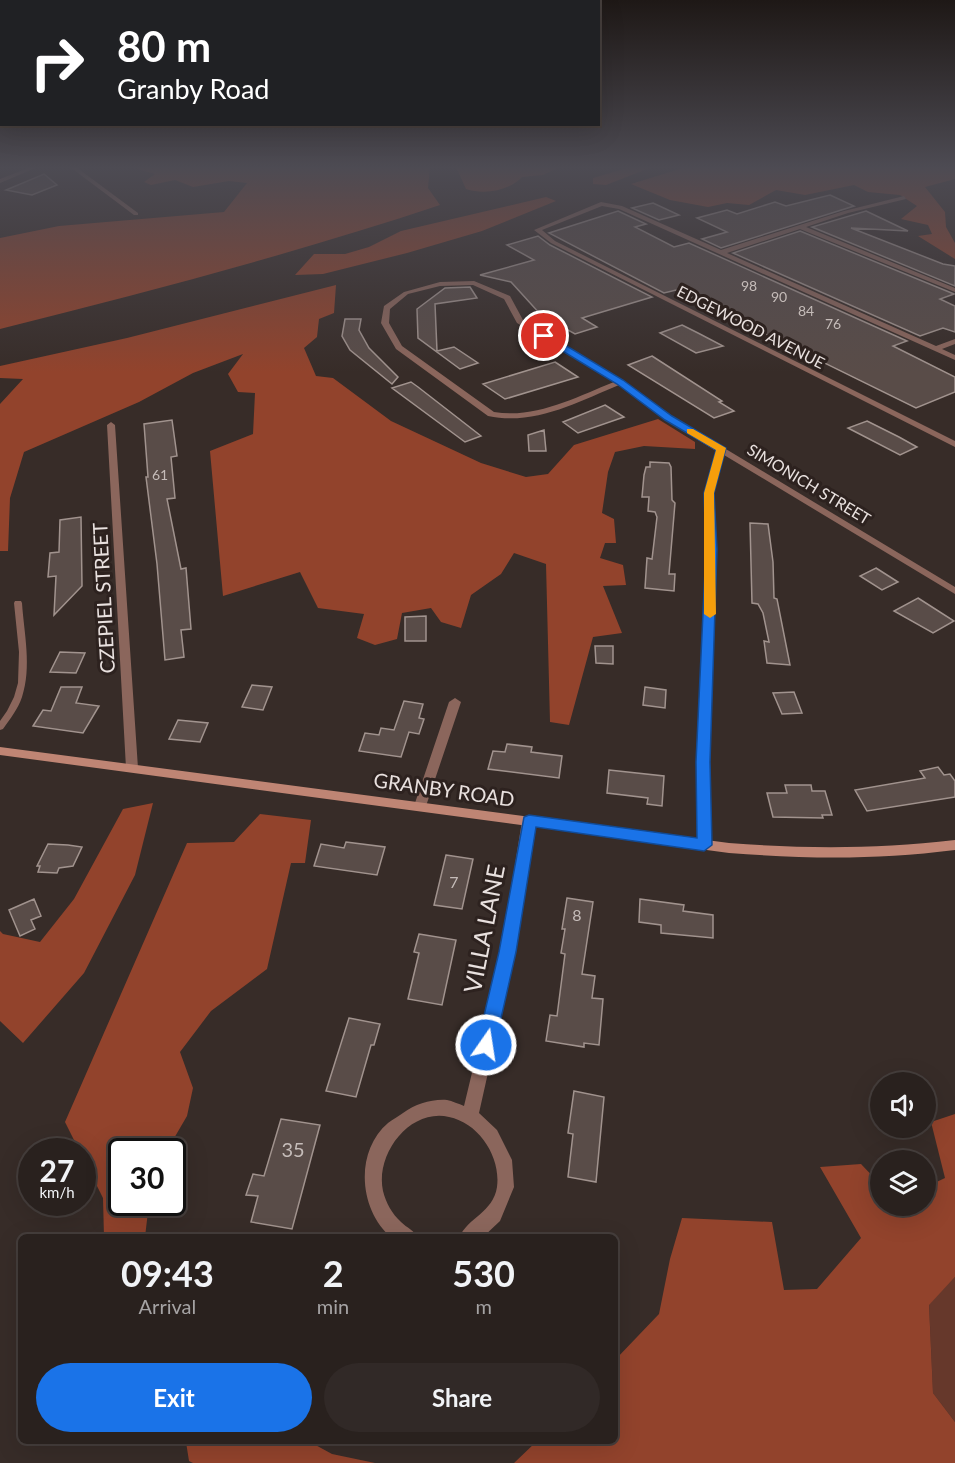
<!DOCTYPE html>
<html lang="en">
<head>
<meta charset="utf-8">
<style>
  body { margin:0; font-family:Lato,sans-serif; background:#312927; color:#f1f3f6; height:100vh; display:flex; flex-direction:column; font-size:22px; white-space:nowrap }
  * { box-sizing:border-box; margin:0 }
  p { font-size:20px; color:#a5a3a4 }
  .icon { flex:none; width:33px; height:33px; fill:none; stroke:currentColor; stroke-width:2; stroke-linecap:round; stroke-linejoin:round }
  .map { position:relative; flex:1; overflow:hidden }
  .details { position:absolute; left:18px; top:1234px; width:600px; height:210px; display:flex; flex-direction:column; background:#29211e; border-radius:9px; box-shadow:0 6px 24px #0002,0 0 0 2px #453e3c }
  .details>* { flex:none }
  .hud { position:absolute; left:0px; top:0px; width:600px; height:126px; box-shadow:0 6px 24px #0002,0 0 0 2px #453e3c; background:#202124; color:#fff; overflow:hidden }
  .fabs { position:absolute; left:870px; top:1072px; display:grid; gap:12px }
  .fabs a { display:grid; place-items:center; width:66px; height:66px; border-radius:50%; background:#29211e; box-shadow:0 6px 24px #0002,0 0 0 2px #453e3c; font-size:30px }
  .speed { position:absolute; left:18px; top:1138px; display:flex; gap:12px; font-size:30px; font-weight:700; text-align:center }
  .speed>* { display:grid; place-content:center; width:78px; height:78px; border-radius:50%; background:#29211e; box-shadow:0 6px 24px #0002,0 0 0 2px #453e3c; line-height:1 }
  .speed small { font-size:15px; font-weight:400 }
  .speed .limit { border:3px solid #111; border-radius:9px; background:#fff; color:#111 }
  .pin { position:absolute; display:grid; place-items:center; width:51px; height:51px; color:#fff; margin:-26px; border:3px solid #fff; border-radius:50%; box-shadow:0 2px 6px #0007 }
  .me { position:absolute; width:66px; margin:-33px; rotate:13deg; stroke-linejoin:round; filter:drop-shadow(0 0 4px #0008) }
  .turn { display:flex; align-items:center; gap:21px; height:126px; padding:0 18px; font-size:27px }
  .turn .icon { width:78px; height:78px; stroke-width:2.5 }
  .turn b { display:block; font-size:42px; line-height:51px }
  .eta { display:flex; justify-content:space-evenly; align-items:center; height:102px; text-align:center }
  .eta b { font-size:36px; font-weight:700; line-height:42px }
  .primary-button { display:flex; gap:12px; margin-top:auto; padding:12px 18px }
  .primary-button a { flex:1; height:69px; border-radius:36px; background:#1a73e8; color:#fff; font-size:24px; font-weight:700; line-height:69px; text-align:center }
  .primary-button a+a { background:#312927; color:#f1f3f6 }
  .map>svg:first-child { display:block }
</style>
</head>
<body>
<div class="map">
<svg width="955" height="1463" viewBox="0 0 955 1463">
  <rect width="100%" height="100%" fill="#372c28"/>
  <path fill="#66382b" d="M955 1277V1422L933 1393 929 1304Z"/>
  <path fill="#92432c" d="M138 167H430L428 188 440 205C296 253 148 292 0 329V238L59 226 224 212 247 183 229 181 193 187 175 180 151 185 144 182 155 174 137 169Z
    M456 167H560L543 175 522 177C509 191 484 195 466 189Z
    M652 167 606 185 593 184V178L627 168Z
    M686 167H955V179L925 187 945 212 946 227 955 243V259L918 236 932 234 928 225 901 219 917 206 900 195 868 192 854 185 805 195 776 190 749 205 727 203 708 207 670 200 631 184Z
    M546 197 556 201 482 231 407 253 323 274 295 275 314 254H345L369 247 401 231Z
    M336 285 334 313 319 319 317 337 304 348 316 376 333 378 391 421 481 463 526 477 548 474 574 445 658 419 695 442V449L644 446 615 452 608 472 602 513 614 519 616 543H605L600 558 623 565 626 585 603 586 622 633 593 637 569 725 550 722 546 564 514 553 501 574 471 595 461 628 441 622 431 608 402 613 397 639 375 645 357 638 364 614 318 608 300 572 223 596 210 451 253 434 255 393 238 392 228 374 243 354 193 373 139 402 24 452 10 498 8 551H0V404L23 379 0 378V366L127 338Z
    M153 803 135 875 84 973 23 1043 0 1021V931L3 934 40 942 74 899 123 809Z
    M260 814 311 820 305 863H291L267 969 211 1011 180 1052 193 1088 187 1116 166 1152H122V1203H149L145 1237H104L103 1198 65 1122 187 843 234 842Z
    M955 1114V1277L929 1305 933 1393 955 1422V1463H514L536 1442H615V1360L659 1314 670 1259 682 1218 772 1222 784 1290 817 1289 861 1238 820 1167 861 1164 880 1184V1206H926V1187L945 1178 931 1122Z
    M186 1442H310L332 1454 375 1463H193L189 1461Z"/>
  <path fill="#594c48" stroke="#a1938e" stroke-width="1.5" d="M44 174 57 185 32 195 6 190Z
    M830 195 854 206 721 248 702 239 727 232 697 218 727 210 737 214 775 202 786 206Z
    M653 203 679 215 659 220 632 208Z
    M618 211 646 224 635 227 674 247 689 243 907 341 893 346 955 377V392L916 408 676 290 664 293 549 233Z
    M866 211 908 231 851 228 943 264 955 266V286L812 227Z
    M800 231 954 294 940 299 955 306V332L943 328 920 336 733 253Z
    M538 236 550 245 652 297 582 318 597 327 575 334 541 315 511 282 480 275 534 260 507 245Z
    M470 287 477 298 435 304 437 351 454 347 478 363 460 369 418 338 417 309 445 288Z
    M345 319H361L359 330 369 348 398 377 392 384 350 350 342 336Z
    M682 325 698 333 723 346 696 353 660 333Z
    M652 356 722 401 719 402 734 411 714 418 628 365Z
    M555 362 578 377 505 399 483 384Z
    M411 382 418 387 481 436 465 442 392 388Z
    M605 405 624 417 578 433 563 422Z
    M172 420 177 456 171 457 175 498 167 499 181 569 186 568 191 629 181 630 184 657 165 660 157 564 146 477H148L144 424Z
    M867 421 899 437 917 447 900 455 848 428Z
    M544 430 546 451H529L528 435Z
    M650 462 669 463 671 467 672 500 675 503 669 574H675L674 591 645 588 647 558 652 559 657 517 655 512 648 511 649 497H642L644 475 646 467H650Z
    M81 517 82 586 54 615 56 576 48 577 50 553 59 552 60 520Z
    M750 523 768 524 773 562 774 598 777 599 790 665 767 663 764 641 769 642 763 613 758 604 752 603Z
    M876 568 898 582 882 590 860 576Z
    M918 598 954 621 933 633 894 611Z
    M426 616V641H405V617Z
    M595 646H613V664L596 663Z
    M60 652 85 653 76 673 50 672Z
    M252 685 272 687 263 710 242 707Z
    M61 687H82L76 703 99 706 83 733 33 726 43 710 51 711Z
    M645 687 666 690 665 708 643 705Z
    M794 692 802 713 782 714 773 693Z
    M404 701 423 704 419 718 424 719 419 734 409 732 401 757 359 751 365 733 379 735 381 728 394 730Z
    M178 720 208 723 200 742 169 739Z
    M507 744 532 747 531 752 562 756 559 778 488 769 493 751 505 752Z
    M938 767 944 775 950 774 955 781V797L867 811 855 790 925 778 920 771Z
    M609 770 664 776 662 806 647 804 648 798 607 793Z
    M785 785H811L812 791H825L832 815H822L823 818 773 817 767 793H787Z
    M346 842 385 847 377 875 314 866 321 844 344 848Z
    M48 844 68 845 82 847 73 866 59 868 57 873 38 872 40 866H37Z
    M446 855 473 859 462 909 434 905Z
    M567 898 593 902 582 974 595 976 592 998 603 999 599 1045 584 1043V1047L546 1041 550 1015 557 1016 565 954 561 953 565 929H562Z
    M34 899 41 916 31 920 35 929 20 936 9 910Z
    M640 899 684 905 683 911 713 915V938L661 933V925L639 922Z
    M419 934 456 940 442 1005 408 999 419 953 414 952Z
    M349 1018 380 1024 374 1045H371L356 1097 326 1091Z
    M574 1091 604 1097 596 1182 568 1177 573 1134 568 1133Z
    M281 1119 320 1125 292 1229 251 1222 258 1196 246 1195 253 1174 264 1176Z"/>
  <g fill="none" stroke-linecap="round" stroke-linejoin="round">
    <path fill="#8b665c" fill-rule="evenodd" d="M15 601H21L22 603C24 633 32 667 22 697 18 709 10 719 3 729L0 730V721L7 711 14 697 18 683 19 652 14 603Z"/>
    <path fill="#8b665c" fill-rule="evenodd" d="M31 167H38L0 183V179Z
      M70 167H76L138 213V215H134Z
      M904 196 906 199 848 213 806 227 955 288V292L800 229 727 253 936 346 955 339V344L942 349 955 355V360L619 209 602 206 542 230 555 241 955 441V447L551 243 534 230 601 202 622 206 721 250 844 211Z
      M474 281 510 296 523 320 623 380 671 416 955 587V594L724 455 714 493 716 549 709 762 711 845 709 849 704 850 699 849 697 845V762L706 549 704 493 716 451 665 420 619 385C578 402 534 426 488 416L396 349 381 323 384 306 404 292 440 282ZM473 285 504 299 517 323 614 382C576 397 536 419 494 412L402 346 389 323 390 309 408 294 440 286Z
      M111 422 115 425 138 768 136 771H128L126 768 107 425Z
      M455 698 461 702 426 806 425 809H415L414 806 449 702Z
      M529 816 534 817 536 821 515 952 479 1113 497 1130 512 1160 514 1187 500 1221 482 1238H459C468 1217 493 1213 497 1187 501 1157 479 1123 449 1117 410 1108 375 1154 383 1191 386 1203 392 1214 401 1222 407 1228 414 1230 418 1238H392C359 1211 354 1152 388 1123 393 1119 399 1116 403 1113 416 1104 431 1099 447 1100 452 1101 459 1104 464 1106L501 952 522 821 524 817Z"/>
    <path fill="#bf8574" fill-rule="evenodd" d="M0 747 729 843C808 849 876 849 955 840V850C876 860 808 859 729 853L0 755Z"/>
  </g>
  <linearGradient id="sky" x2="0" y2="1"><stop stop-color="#1e1816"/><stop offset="0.45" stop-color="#4d4b53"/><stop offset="1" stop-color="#4d4b53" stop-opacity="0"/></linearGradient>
  <rect width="955" height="372" fill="url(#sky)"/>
  <path fill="#1a73e8" stroke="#114b97" stroke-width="1.5" d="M541 334H547L623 380 672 416 726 448 714 493 717 549 710 762 712 845 704 851 536 827 516 952 495 1045 492 1051 486 1054 480 1051 477 1045 499 952 524 817 529 815 697 838 696 762 706 549 704 493 716 450 665 420 617 384 541 338Z"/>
  <path fill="#f59e0b" d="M687 429H693L726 448 714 493 716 614 710 618 704 614V493L716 450 687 433Z"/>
  <g text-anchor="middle" stroke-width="6" stroke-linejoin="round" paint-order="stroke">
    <g font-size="14" fill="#c5bcb9">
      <text x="749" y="291">98</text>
      <text x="779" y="302">90</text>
      <text x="806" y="316">84</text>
      <text x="833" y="329">76</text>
      <text x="160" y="480">61</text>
    </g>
    <g font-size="16" fill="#e9e1df" stroke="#2d221f">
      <text transform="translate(751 327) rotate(27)" y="6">EDGEWOOD AVENUE</text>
      <text transform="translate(809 484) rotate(31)" y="6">SIMONICH STREET</text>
    </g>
    <g font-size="16" fill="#c5bcb9">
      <text x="454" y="888">7</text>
      <text x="577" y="921">8</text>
    </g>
    <g font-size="20" fill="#e9e1df" stroke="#2d221f">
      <text transform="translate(104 598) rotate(-93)" y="7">CZEPIEL STREET</text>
      <text transform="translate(444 790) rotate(8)" y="7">GRANBY ROAD</text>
    </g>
    <g font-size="20" fill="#c5bcb9">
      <text x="293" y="1157">35</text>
    </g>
    <g font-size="24" fill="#e9e1df" stroke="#2d221f">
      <text transform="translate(485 929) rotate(-79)" y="8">VILLA LANE</text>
    </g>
  </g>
</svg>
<div class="fabs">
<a><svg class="icon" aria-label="sound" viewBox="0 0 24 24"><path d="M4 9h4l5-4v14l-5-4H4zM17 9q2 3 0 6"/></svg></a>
<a><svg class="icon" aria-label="layers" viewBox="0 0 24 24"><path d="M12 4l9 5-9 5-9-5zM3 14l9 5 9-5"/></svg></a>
</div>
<div class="speed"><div>27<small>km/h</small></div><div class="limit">30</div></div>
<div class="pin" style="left:544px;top:336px;background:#d93025"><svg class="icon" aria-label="arrive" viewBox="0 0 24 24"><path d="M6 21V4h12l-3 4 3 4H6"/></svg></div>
<svg class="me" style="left:486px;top:1045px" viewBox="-20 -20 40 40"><circle r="17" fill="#1a73e8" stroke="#fff" stroke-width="3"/><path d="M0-11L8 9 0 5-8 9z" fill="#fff"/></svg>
<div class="hud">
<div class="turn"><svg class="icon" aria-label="right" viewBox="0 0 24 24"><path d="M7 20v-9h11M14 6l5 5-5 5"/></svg><div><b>80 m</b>Granby Road</div></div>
</div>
<section class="details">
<div class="eta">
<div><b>09:43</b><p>Arrival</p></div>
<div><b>2</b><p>min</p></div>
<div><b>530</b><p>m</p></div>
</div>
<div class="primary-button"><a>Exit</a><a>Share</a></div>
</section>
</div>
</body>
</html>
